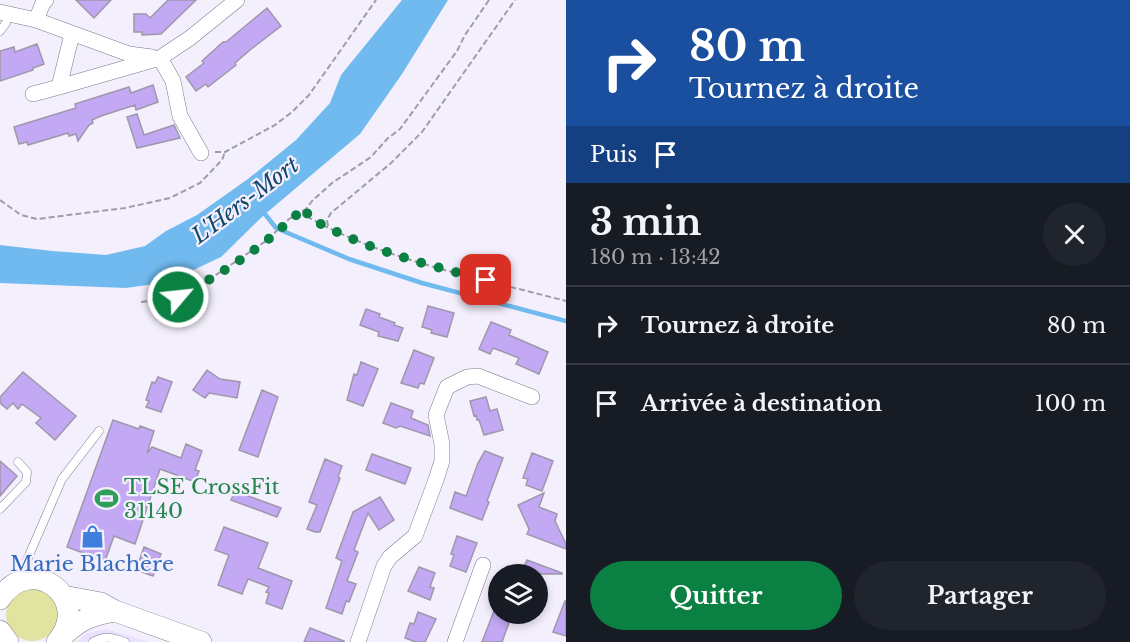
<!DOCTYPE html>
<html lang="fr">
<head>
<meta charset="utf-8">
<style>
  body { margin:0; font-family:"Libre Baskerville",serif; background:#20242c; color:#f1f3f6; height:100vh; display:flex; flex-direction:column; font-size:22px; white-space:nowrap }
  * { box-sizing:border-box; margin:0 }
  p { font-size:20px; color:#9ea1a6 }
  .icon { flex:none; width:33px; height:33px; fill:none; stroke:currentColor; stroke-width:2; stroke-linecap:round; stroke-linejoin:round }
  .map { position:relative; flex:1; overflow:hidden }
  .side { display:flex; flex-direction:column; background:#171b24; width:564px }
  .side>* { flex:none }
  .banner { background:#1a4fa0; color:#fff; overflow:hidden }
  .controls { position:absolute; left:488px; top:564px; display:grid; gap:12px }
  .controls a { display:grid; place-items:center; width:60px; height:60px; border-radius:50%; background:#171b24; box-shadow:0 3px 9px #0003; font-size:30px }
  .pin { position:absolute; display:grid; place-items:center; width:51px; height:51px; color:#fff; margin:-26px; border-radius:12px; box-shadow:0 3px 9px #0006 }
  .me { position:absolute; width:66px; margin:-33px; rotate:62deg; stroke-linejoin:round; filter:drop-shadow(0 0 4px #0008) }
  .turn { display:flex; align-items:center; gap:21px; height:126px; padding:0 24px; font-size:27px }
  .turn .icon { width:78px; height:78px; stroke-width:2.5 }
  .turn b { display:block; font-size:42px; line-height:51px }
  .then { display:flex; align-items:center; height:57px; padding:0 24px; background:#0003; gap:12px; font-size:22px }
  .round { display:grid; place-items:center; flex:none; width:63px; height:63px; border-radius:32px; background:#20242c }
  .headline { display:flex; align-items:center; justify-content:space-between; height:102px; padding:0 24px }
  h1 { font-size:36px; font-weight:700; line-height:45px }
  .action { display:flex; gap:12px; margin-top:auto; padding:12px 24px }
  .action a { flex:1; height:69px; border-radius:36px; background:#0b8043; color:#fff; font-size:24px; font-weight:700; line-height:69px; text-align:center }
  .action a+a { background:#20242c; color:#f1f3f6 }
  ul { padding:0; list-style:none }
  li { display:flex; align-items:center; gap:18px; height:78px; padding:0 24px; border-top:2px solid #363941 }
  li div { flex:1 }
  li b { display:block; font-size:22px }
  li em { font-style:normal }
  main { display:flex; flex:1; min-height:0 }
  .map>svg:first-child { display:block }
</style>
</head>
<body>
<main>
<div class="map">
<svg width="566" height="642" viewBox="0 0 566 642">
  <rect width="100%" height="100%" fill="#f3effc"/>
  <path fill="#eae1fe" d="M106 629 149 642H77L87 633Z"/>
  <path fill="#e1e4a1" d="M6 615a26 26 0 1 1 52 0a26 26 0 1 1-52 0Z"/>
  <path fill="#71baef" d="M402 0H448L402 74 360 134 264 215 221 257 168 282 126 288 0 283V245L52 251 106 255 145 246 166 231 197 215 248 179 296 140 330 103 341 75Z"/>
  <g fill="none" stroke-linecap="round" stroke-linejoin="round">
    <path stroke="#71baef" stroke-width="4.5" d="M261 209 276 228 349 259 422 283 566 321"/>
  </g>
  <path fill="#c3a9f3" stroke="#9e97ab" stroke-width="1.5" d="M76 0H111L94 18Z
    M168 0H196L161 34 142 35V32H134V14H146L150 18Z
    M267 8 281 26 250 50 235 63 236 65 208 87 206 84 196 91 186 77 204 63 202 61 223 42H226Z
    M37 44 44 64 33 68V70L0 81V51L14 47 15 52Z
    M153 85 158 102 136 110 135 105 101 116 92 120 93 123 89 125 78 141 76 134 69 136 68 133 28 145 27 142 19 144 14 127 76 108 75 104 129 87 131 93Z
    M137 114 144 135 174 125 180 138 137 148 127 117Z
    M428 306 454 313 447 337 431 333 432 330 422 327Z
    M366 309 380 314 379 317 395 323 394 325 403 328 398 341 378 336 379 332 360 325Z
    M491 322 511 330 509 335 548 352 539 374 516 364 519 358 493 348 490 354 479 349Z
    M414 350 434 358 424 384 420 383 418 388 401 383Z
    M361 362 378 369 363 406 347 400 354 374 357 375Z
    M207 370 220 379 240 382 237 398 209 393 205 398 193 390Z
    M23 372 76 416 55 440 36 423 41 418 22 404 18 409 13 403 7 409 0 403V397Z
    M158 377 172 382 161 412 146 407 149 401 146 400 152 382 155 383Z
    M262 390 278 397 258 457 239 450Z
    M486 397 490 411 497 409 503 430 484 435 479 420H477L476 415 474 416 470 401Z
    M391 403 413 411 411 418 428 425 430 436 400 426 396 428 383 423Z
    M113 420 139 429 140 426 154 431 147 453 152 447 181 458 186 444 202 451 195 470 199 471 195 482 160 469 135 544 114 536 105 561 67 547Z
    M485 451 503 458 487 501 489 502 482 520 450 508 455 492 466 496 478 463Z
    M532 453 553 461 542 491 526 485 528 479 523 478Z
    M372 454 411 468 405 484 366 470Z
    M325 459 342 466 338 477 340 478 320 532H315L307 529 317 505 309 502Z
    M0 461 17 476 0 496Z
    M235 491 281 508 277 517 231 500Z
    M544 493 539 507 557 514 555 521 566 544V549L527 534 529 529 518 505Z
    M380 497 394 520 379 530 368 513 354 550 358 552 347 581 356 584 349 602 346 601 342 614 326 608 342 561 336 558 353 512Z
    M224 527 268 543 258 568 292 581 282 609 266 603 269 593 266 592 269 587 248 579 242 594 218 585 229 555 215 550Z
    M457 536 477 543 466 572 450 566 454 555 451 554Z
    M144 547 161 554 153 576 136 570Z
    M527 560 562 573V574H521Z
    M419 567 435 573 430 587 434 588 430 600 408 591Z
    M565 601H566V636L553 632Z
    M494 611 511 617 502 642H482Z
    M418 612 436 619 425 642H416L405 638 410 623 414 624Z
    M310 628 344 641V642H304Z"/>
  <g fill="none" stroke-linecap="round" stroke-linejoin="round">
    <defs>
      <path id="service" d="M0 31 6 23 8 14
        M0 509 26 482 27 472 18 462
        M28 577 27 560 62 479 99 431
        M93 642C105 635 113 638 125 642"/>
      <path id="minor" d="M0 12 36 20 129 54 152 57
        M36 20 43 3 46 0
        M160 58 173 81 180 116 201 153
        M59 87 160 58 190 38 237 0
        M33 94 59 87 72 34
        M358 642 384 566 390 557 415 536 436 480 442 461V444L436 415 447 387 467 377 478 376 532 397
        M455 642 483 565"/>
      <path id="secondary" d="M63 596 101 603 115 611 201 642
        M0 599C30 551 94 598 57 642
        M0 631 8 642
        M64 635C79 620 94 614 115 611"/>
    </defs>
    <use href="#service" stroke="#7f798d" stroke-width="9"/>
    <use href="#minor" stroke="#7f798d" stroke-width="16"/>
    <use href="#secondary" stroke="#7f798d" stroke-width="22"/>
    <path stroke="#a09ca7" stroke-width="2" stroke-dasharray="6 3" stroke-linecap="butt" d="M489 0 465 35 457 51 400 129 387 139 371 157 332 183 312 201 306 209 308 217C386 261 479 278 566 301
      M215 152H225L275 125 292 112 309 95 376 0
      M0 200 21 215 37 219 125 208 170 198 200 183 222 160 225 152
      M328 226 327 220 331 213 391 163 422 132 515 0
      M141 302 178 297 204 283 266 241 289 219 306 209"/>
    <use href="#service" stroke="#fff" stroke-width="8"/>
    <use href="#minor" stroke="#fff" stroke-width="15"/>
    <use href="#secondary" stroke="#fff" stroke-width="21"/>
  </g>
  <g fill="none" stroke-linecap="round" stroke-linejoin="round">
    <path stroke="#0b8043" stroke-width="10" stroke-dasharray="0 18" d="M178 297C208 281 238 263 266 241 280 230 291 218 306 208L308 217C366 250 421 263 486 280"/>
  </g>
  <defs>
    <symbol id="stadium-bare" viewBox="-9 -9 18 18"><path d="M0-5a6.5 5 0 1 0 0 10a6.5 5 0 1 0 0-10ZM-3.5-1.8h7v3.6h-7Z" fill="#2e9e5b" stroke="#f3effc" stroke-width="2.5" paint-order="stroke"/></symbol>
    <symbol id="shop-bare" viewBox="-9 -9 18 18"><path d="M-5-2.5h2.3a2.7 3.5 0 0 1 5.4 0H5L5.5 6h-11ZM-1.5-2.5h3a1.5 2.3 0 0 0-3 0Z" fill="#3f7fe0" stroke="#f3effc" stroke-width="2.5" paint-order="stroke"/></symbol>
  </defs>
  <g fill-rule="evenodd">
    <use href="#stadium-bare" x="90" y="482" width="33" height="33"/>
    <use href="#shop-bare" x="76" y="520" width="33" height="33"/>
  </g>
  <g text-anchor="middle" stroke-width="4.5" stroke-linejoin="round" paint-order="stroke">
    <g font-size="21" fill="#27864d" stroke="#f3effc" text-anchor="start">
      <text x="124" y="494">TLSE CrossFit<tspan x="124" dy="24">31140</tspan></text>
    </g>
    <g font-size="21" fill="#366cbe" stroke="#f3effc">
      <text x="92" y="571">Marie Blachère</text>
    </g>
    <g font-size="22" font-style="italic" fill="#11486c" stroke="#f3effc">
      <text transform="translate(245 200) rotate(-37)" y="8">L'Hers-Mort</text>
    </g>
  </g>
</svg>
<div class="controls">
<a><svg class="icon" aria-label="layers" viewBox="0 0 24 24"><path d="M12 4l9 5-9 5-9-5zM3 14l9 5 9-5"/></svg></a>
</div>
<div class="pin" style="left:486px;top:280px;background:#d93025"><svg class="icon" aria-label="arrive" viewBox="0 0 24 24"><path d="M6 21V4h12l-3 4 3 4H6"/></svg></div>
<svg class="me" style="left:178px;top:297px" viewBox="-20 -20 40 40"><circle r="17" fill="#0b8043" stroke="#fff" stroke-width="3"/><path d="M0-11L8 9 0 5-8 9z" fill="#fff"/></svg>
</div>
<section class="side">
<div class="banner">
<div class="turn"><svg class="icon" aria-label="right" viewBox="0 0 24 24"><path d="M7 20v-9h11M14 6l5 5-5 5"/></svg><div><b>80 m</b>Tournez à droite</div></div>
<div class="then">Puis<svg class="icon" aria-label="arrive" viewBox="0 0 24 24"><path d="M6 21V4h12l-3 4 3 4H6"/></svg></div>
</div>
<div class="headline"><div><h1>3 min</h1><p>180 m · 13:42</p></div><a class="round"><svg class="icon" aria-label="close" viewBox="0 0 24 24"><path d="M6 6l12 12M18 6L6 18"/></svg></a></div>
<ul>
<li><svg class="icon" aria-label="right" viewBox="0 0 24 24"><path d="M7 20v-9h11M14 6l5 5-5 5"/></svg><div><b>Tournez à droite</b></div><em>80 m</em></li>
<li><svg class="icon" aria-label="arrive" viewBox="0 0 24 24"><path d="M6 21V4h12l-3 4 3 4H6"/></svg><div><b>Arrivée à destination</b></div><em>100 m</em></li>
</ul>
<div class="action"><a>Quitter</a><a>Partager</a></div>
</section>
</main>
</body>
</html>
